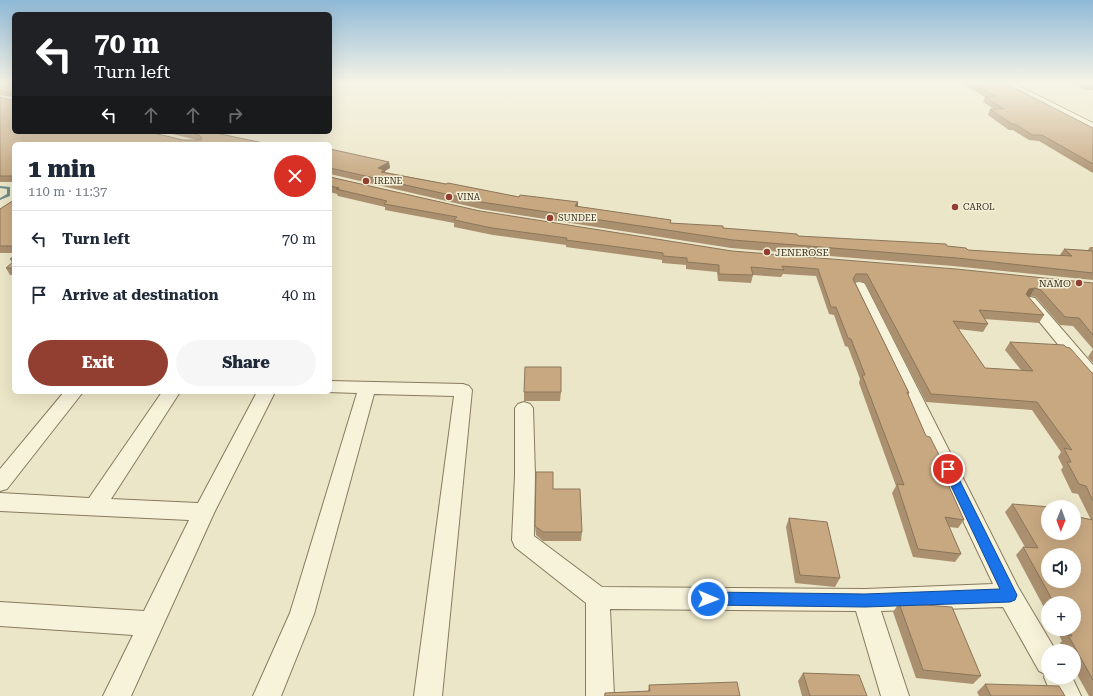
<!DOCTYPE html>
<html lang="en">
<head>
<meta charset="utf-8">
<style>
  body { margin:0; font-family:"Roboto Serif",serif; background:#f6f6f7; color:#1f2937; height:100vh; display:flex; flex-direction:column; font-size:15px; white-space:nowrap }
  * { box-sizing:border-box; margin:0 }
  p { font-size:13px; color:#747a83 }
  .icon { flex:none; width:22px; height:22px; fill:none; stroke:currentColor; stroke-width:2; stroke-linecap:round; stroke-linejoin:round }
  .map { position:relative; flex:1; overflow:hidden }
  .sheet { position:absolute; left:12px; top:142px; width:320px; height:252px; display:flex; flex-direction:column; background:#fff; border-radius:6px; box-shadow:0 4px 16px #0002 }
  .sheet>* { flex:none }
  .banner { position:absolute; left:12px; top:12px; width:320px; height:122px; border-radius:6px; box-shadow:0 4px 16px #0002; background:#202124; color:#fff; overflow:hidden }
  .needle { width:26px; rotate:181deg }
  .buttons { position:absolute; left:1041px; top:500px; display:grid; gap:8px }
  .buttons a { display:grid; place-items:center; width:40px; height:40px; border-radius:50%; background:#fff; box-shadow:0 4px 16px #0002; font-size:20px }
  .pin { position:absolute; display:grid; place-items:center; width:34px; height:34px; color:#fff; margin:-17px; border:2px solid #fff; border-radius:50%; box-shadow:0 1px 4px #0007 }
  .me { position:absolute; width:44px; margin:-22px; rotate:91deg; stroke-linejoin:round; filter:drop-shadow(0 0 3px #0008) }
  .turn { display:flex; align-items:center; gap:14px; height:84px; padding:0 16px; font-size:18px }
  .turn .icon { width:52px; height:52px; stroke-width:2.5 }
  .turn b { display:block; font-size:28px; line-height:34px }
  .lanes { display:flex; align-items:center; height:38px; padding:0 16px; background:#0003; justify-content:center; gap:20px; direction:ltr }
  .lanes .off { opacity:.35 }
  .round { display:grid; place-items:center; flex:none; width:42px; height:42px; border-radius:21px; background:#f6f6f7 }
  .head { display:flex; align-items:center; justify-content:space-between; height:68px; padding:0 16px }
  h1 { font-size:24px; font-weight:800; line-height:30px }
  .button { display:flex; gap:8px; margin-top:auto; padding:8px 16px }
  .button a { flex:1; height:46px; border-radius:24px; background:#923f32; color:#fff; font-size:16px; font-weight:800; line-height:46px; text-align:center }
  .button a+a { background:#f6f6f7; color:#1f2937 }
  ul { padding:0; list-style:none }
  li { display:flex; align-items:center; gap:12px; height:56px; padding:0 16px; border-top:1px solid #e0e1e3 }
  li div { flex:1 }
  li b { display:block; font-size:15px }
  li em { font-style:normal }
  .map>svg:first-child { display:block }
</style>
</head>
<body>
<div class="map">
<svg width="1093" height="696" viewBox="0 0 1093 696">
  <rect width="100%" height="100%" fill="#ece6c8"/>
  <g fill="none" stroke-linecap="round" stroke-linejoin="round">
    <path fill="#708e8b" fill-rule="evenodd" d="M0 186 10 187V196L0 200V198L7 194V189L0 188Z"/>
    <defs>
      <path id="street" d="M1001 82H1011L1093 123V129Z
        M859 282 864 283 866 286 1018 587 1056 651H1048V677H1072L1081 696H1052L1044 677 1045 674 1039 671 1003 607 881 611 909 696H881L856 611 610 609 614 696H586V603L515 547 512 540 515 475V408L518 404 524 402 530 404 533 408 535 475 534 536 602 587 865 589 993 584 852 286 854 283Z
        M1030 297 1035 298 1093 365V382L1087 380 1025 304 1023 301 1025 298Z
        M330 381 463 384 469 386 472 390 442 696H414L454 396 374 394 314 614 281 696H253L290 613 357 393 327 392H330Z
        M64 392H83L7 489 0 491V469Z
        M162 392H180L111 499 198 503 257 392H275L214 513 131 696H103L133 635 0 626V602L144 611 189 520 0 511V493L89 498Z"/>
    </defs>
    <use href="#street" stroke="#877a5e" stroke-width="2"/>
    <use href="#street" fill="#f7f3db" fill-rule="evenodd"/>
  </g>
  <path fill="#ab906f" d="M0 82H14V132L183 140H197L164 132H211L268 144H14V182H0V97L11 100 13 99V97L0 95Z
    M962 82H1003L1093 128V173L1039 141 1029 140 1013 130H1009L988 115 990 109H994L983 102 985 97 961 83Z
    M1069 82H1093V90H1087Z
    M330 149 389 162 390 168 385 171V172L446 184 519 197 578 202V207L670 223 798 236 947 246 968 250 1030 254 1060 255 1064 249 1088 250 1090 247H1093V280L953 266 731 248 481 209 330 174Z
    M330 177 480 211 732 251 1093 283V349L1073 326 1060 325 1036 297 1030 296H1028L1044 315 1039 323 984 319 988 324 983 332 958 329 985 368 1021 370 1005 350 1010 342 1093 373V696H1089L1074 669V651H1064L1060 643 1062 641 1056 629H1074V603H1048V615L1016 555 1023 547H1025L1005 512 1012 504 1048 533 1091 520 1078 494 1072 493 1061 470 1063 467 1058 457 1061 452 1032 410 926 402 864 282H855L909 393 908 395 926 436 944 465 941 469 964 520 958 528 949 527 961 554 955 562 913 557 892 493 896 486 859 383 860 379 848 347 845 346 834 315 829 314 816 276 783 274 781 277 753 275 751 283 718 281 717 272 686 269V265L662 263V260L566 247V245L493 235 454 227V223L385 210V207L338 196 337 194 330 192Z
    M14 200V253H0V209Z
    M14 256V275H10L6 268 12 263 10 259Z
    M1093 349V363L1088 357Z
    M524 392H561L560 401H524Z
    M553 489 582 532 581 541H543L536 535 535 526Z
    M789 518 840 578 835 587 795 583 786 527Z
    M899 603 981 676 973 684 916 678 893 612Z
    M803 673 867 696H802L798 681Z
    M985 684 1065 696H979L977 692Z
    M649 685 740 696H604L605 693 648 691Z"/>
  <path fill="#8b765a" d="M389 162 390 168 385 171 386 176 378 168Z
    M578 202V208L575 206Z
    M1035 288 1030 296 1025 297 1029 289Z"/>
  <path fill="#c7a881" stroke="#8b765a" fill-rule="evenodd" d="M0 82H14V132H149L183 140H201L202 138 199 135 187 132H211L268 144H14V176H0V97L11 100 13 99 12 93 0 90Z
    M971 82H1003L1093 128V164L1042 135H1032L1015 124H1012L990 109H1004L985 97H996Z
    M1078 82H1093V87H1089Z
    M330 149 389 162 378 168 384 170 381 172 446 184 448 183 519 197 520 195 578 202 575 206 671 220 670 223 723 226V228L773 232 797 234 798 236 946 244 947 246 966 248 968 250 1030 254 1072 256 1064 249 1093 251V273L957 258 733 240 481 202 330 168Z
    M330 177 480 211 732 251 956 269 1093 283V335L1079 318 1065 317 1041 290 1035 288 1029 289 1026 294 1044 315 979 310 988 324 953 321 985 368 1033 371 1010 342 1064 345 1066 347 1070 348 1092 373H1093V501L1086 486 1079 484 1067 462H1071L1064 448 1072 450 1037 402 931 394 867 274H856L853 279 909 393 907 392 926 436 930 437 944 465 939 464 964 520 945 517 961 554 918 549 897 484 904 485 862 375H865L851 339 848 338 836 307H831L818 269 782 266 784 270 751 267 753 275 719 274V265L687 262V258L663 256V253L566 240 567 238 492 228 454 220 457 217 384 204 387 201 336 189 339 188 330 186Z
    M14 200V246H0V209Z
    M14 256V259H10Z
    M14 261V268H6Z
    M525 367H561V392H524Z
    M536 472H553V489H580L582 532H543L535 526Z
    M1012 504 1051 507H1048V533H1074V516L1093 520V680L1068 635 1072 636 1068 629H1074V603H1054L1023 547 1038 548ZM1048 555H1074V581H1048Z
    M789 518 827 522 840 578 800 575Z
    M899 603 952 607 981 676 923 670Z
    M803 673 859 675 867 696H810Z
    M737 682 740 696H605V693L650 691 649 685Z
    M985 684 1059 686 1065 696H991Z"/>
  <linearGradient id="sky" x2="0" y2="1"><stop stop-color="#8fb9d7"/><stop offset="0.46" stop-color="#f6f4e6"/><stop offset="1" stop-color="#f6f4e6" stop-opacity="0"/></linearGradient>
  <rect width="1093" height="180" fill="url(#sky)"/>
  <path fill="#1a73e8" stroke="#114b97" d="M948 464 952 466 954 469 1017 595 1015 600 1010 602 865 607 708 605 703 603 701 599 703 594 708 592 865 594 1000 589 943 469 944 466Z"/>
  <g fill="#923f32" stroke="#f4f0d7" stroke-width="1.5">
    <circle cx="366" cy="181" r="4"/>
    <circle cx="449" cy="197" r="4"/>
    <circle cx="955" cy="207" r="4"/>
    <circle cx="550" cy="218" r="4"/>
    <circle cx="767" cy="252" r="4"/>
    <circle cx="1079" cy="283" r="4"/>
  </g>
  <g text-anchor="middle" stroke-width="3" stroke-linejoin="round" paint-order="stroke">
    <g font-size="9" fill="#382f21" stroke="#f4f0d7" text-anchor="start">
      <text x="374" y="184">IRENE</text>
      <text x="457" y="200">VINA</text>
      <text x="963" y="210">CAROL</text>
      <text x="558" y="221">SUNDEE</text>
    </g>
    <g font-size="10" fill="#382f21" stroke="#f4f0d7" text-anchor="start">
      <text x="775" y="256">JENEROSE</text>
      <text x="1071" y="287" text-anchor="end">NAMO</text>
    </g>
  </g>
</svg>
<div class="buttons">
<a><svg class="needle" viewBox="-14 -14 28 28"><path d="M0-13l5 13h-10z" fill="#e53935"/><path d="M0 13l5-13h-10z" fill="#747a83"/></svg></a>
<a><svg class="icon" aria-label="sound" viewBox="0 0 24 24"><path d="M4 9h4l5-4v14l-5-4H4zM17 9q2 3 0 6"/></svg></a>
<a>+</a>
<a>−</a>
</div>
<div class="pin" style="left:948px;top:469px;background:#d93025"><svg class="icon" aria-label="arrive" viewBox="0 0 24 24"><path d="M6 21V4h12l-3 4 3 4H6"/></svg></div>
<svg class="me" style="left:708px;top:599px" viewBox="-20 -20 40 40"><circle r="17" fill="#1a73e8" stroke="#fff" stroke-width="3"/><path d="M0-11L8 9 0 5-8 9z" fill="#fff"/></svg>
<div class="banner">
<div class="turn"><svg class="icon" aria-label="left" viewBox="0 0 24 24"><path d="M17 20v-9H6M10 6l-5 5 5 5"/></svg><div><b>70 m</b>Turn left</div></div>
<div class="lanes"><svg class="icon" aria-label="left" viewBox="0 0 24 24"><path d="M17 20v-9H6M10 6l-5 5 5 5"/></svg><svg class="icon off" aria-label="ahead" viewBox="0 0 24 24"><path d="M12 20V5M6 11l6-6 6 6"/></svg><svg class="icon off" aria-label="ahead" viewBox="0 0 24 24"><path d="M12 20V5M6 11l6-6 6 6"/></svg><svg class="icon off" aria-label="right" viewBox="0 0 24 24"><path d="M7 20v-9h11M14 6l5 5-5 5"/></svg></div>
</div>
<section class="sheet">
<div class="head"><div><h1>1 min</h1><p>110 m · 11:37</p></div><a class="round" style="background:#d93025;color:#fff"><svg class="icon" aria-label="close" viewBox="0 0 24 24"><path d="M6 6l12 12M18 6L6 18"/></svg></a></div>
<ul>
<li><svg class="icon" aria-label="left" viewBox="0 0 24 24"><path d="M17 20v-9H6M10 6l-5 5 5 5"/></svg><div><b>Turn left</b></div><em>70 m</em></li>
<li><svg class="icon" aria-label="arrive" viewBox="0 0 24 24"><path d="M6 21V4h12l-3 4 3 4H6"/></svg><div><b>Arrive at destination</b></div><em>40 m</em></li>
</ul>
<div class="button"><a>Exit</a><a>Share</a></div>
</section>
</div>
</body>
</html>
